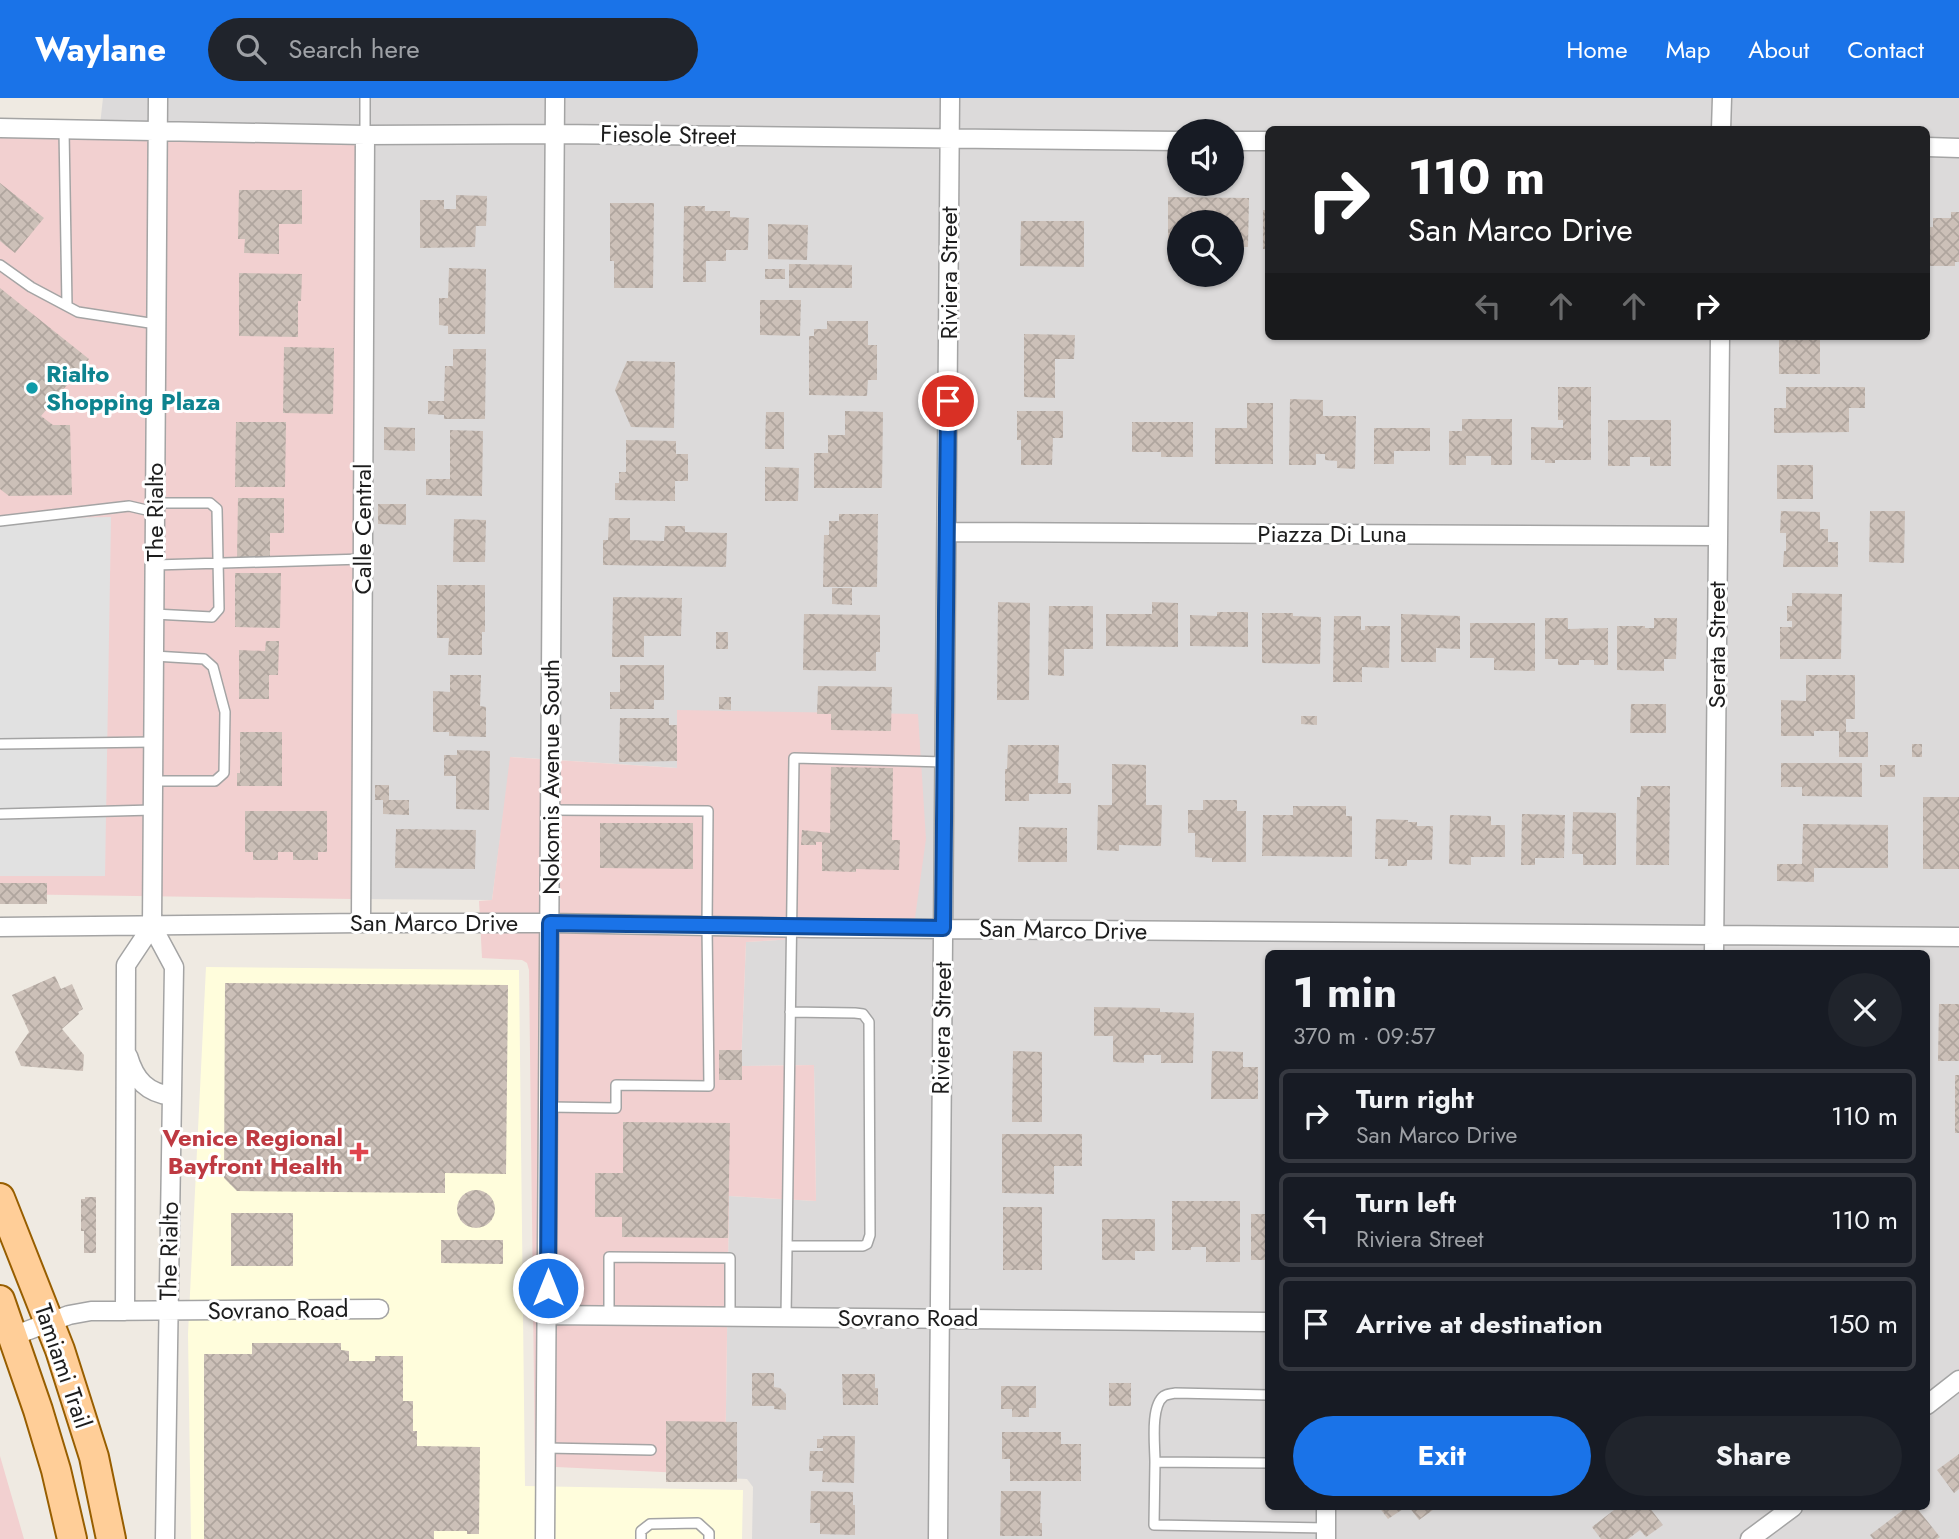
<!DOCTYPE html>
<html lang="en">
<head>
<meta charset="utf-8">
<style>
  body { margin:0; font-family:Jost,sans-serif; background:#20242c; color:#f1f3f6; height:100vh; display:flex; flex-direction:column; font-size:26px; white-space:nowrap }
  * { box-sizing:border-box; margin:0 }
  p { font-size:23px; color:#9ea1a6 }
  .icon { flex:none; width:38px; height:38px; fill:none; stroke:currentColor; stroke-width:2; stroke-linecap:round; stroke-linejoin:round }
  .map { position:relative; flex:1; overflow:hidden }
  .sheet { position:absolute; left:1265px; top:852px; width:665px; height:560px; display:flex; flex-direction:column; background:#171b24; border-radius:10px; box-shadow:0 2px 5px #0004 }
  .sheet>* { flex:none }
  .top-card { position:absolute; left:1265px; top:28px; width:665px; height:214px; border-radius:10px; box-shadow:0 2px 5px #0004; background:#202124; color:#fff; overflow:hidden }
  .buttons { position:absolute; left:1167px; top:21px; display:grid; gap:14px }
  .buttons a { display:grid; place-items:center; width:77px; height:77px; border-radius:50%; background:#171b24; box-shadow:0 2px 5px #0004; font-size:35px }
  .pin { position:absolute; display:grid; place-items:center; width:60px; height:60px; color:#fff; margin:-30px; border:4px solid #fff; border-radius:50%; box-shadow:0 2px 7px #0007 }
  .me { position:absolute; width:77px; margin:-38px; rotate:0deg; stroke-linejoin:round; filter:drop-shadow(0 0 5px #0008) }
  .turn { display:flex; align-items:center; gap:24px; height:147px; padding:0 28px; font-size:32px }
  .turn .icon { width:91px; height:91px; stroke-width:2.5 }
  .turn b { display:block; font-size:49px; line-height:60px }
  .lanes { display:flex; align-items:center; height:66px; padding:0 28px; background:#0003; justify-content:center; gap:35px; direction:ltr }
  .lanes .off { opacity:.35 }
  .round { display:grid; place-items:center; flex:none; width:74px; height:74px; border-radius:37px; background:#20242c }
  .headline { display:flex; align-items:center; justify-content:space-between; height:119px; padding:0 28px }
  h1 { font-size:42px; font-weight:700; line-height:52px }
  .button { display:flex; gap:14px; margin-top:auto; padding:14px 28px }
  .button a { flex:1; height:80px; border-radius:42px; background:#1a73e8; color:#fff; font-size:28px; font-weight:700; line-height:80px; text-align:center }
  .button a+a { background:#20242c; color:#f1f3f6 }
  ul { padding:0; list-style:none }
  li { display:flex; align-items:center; gap:21px; height:94px; margin:0 14px 10px; padding:0 14px; border:4px solid #363941; border-radius:10px }
  li div { flex:1 }
  li b { display:block; font-size:26px }
  li em { font-style:normal }
  header { display:flex; align-items:center; gap:42px; box-sizing:border-box; height:98px; padding:0 35px; background:#1a73e8; color:#fff }
  header strong { font-size:33px }
  nav { display:flex; gap:38px; margin-inline-start:auto; font-size:24px }
  .search { width:490px; height:63px; background:#20242c; display:flex; align-items:center; gap:18px; box-sizing:border-box; padding:0 24px; border-radius:38px; color:#9ea1a6; font-size:26px }
  .map>svg:first-child { display:block }
</style>
</head>
<body>
<header>
<strong>Waylane</strong>
<div class="search"><svg class="icon" aria-label="search" viewBox="0 0 24 24"><circle cx="10" cy="10" r="6"/><path d="M15 15l6 6"/></svg>Search here</div>
<nav><a>Home</a><a>Map</a><a>About</a><a>Contact</a></nav>
</header>
<div class="map">
<svg width="1959" height="1441" viewBox="0 0 1959 1441">
  <defs>
    <pattern id="building-cross-hatch" width="8" height="8" patternUnits="userSpaceOnUse" patternTransform="scale(1.75)"><rect width="8" height="8" fill="#ccc0b8"/><path d="M0 0l8 8M0 8l8-8" fill="none" stroke="#afa59e"/></pattern>
  </defs>
  <rect width="100%" height="100%" fill="#efeae2"/>
  <path fill="#dcdada" fill-rule="evenodd" d="M103 0H1959V1441H752L753 1389 747 1381 725 1380 729 1098 816 1103 814 967 741 968 746 844 913 834 677 612 678 670 511 659 492 802 352 801 360 28 99 36ZM1269 32H1927V238H1269ZM1180 33H1232V86H1180ZM1180 124H1232V177H1180ZM1269 856H1927V1409H1269Z"/>
  <path fill="#f2d0d0" d="M361 28 352 801 0 796V35L99 36Z
    M677 612 918 616 926 741 913 834 746 844 741 968 814 967 816 1103 729 1098 725 1377 535 1368 529 872 527 865 522 862 482 860 479 803 492 802 510 659 677 670Z
    M0 1358 24 1441H0Z"/>
  <path fill="#fffddc" d="M206 869 519 872 525 1388 743 1392 742 1441H191L188 1236Z"/>
  <path fill="#e1e1e1" d="M111 419 105 778H0V421Z"/>
  <path fill="url(#building-cross-hatch)" d="M0 85 44 120 15 155 0 143Z
    M239 92H302V126H279V156L244 155 245 141H238Z
    M456 97 487 98 486 128H476L475 149 420 150V102H444V111H456Z
    M1168 99 1249 100 1248 149H1232V124H1180V164H1168Z
    M610 105H654L653 190H614V163H610Z
    M684 108H705V113H730V119L749 120 748 152H726V163H706V184H683Z
    M1263 112H1269V151H1263Z
    M1951 114H1959V164H1955V168H1927V129H1933V120H1951Z
    M1021 123H1084V169L1020 168Z
    M768 126 808 127 807 162 768 161Z
    M789 166 852 167V190H789Z
    M449 170 486 171 485 236H448V228L439 227V200H448Z
    M765 171H785V181H765Z
    M239 175 302 176 301 203H298V239L239 238Z
    M0 190 89 261 41 318 53 327H70L72 397 9 398 0 391Z
    M760 202H801L800 238 760 237Z
    M827 223H868V247H877V282H868L867 298 809 297V238H814V231H827Z
    M1024 236 1075 237 1074 261H1055V300L1024 299Z
    M1779 238H1820V276H1779Z
    M284 249 334 250 333 316 283 315Z
    M453 251H486L485 321H444V317L428 316V303H444L445 268H453Z
    M627 263 675 264 674 330 631 329 615 292Z
    M1558 289H1591V362H1555V365H1545V362H1531V329L1563 330V322H1558Z
    M1786 289H1865V310H1849V334L1774 335V310H1786Z
    M1290 301 1323 302V318H1356L1355 371 1337 370V363L1325 362V356H1316V367H1289Z
    M1247 305H1273V366H1215V330H1247Z
    M845 313 883 314 882 390H814V355H828V337H845Z
    M1017 313H1063V340H1053L1052 367H1021V342H1017Z
    M766 314H784V351H765Z
    M1462 321H1512V367H1491V358H1466V367H1449V333H1462Z
    M1608 322H1671V368H1650V359H1630V368H1608Z
    M236 324H286L285 389H235Z
    M1132 324H1193V359H1161V354H1132Z
    M384 329 415 330V353L384 352Z
    M1374 330H1430V353H1394V366H1374Z
    M450 332 483 333 482 398 426 397V381H450Z
    M626 342 676 343V356H688V383H675V403L615 402V385H619V374H626Z
    M1777 367H1813V401H1777Z
    M765 369 799 370 798 403H765Z
    M238 400H284V435H270V460H237Z
    M378 406H406V427L378 426Z
    M1781 413 1820 414V431H1828V444H1838V469H1783L1784 453H1786V435H1780Z
    M1870 413H1905L1904 465 1869 464Z
    M839 416H878L877 489H823L824 437H829V423H839Z
    M609 420H630V442L664 443 665 428H685V434L727 435 726 469 603 467V442H608Z
    M454 421 486 422 485 464H453Z
    M235 475H281L280 530 235 529Z
    M437 487H485V534H482V557H448L449 540H437Z
    M832 490H852V507L832 506Z
    M1792 495 1842 496 1841 561H1780V529H1792V523H1787V508H1792Z
    M613 499 682 500 681 538H644V559H612Z
    M998 504 1030 505 1029 602H997Z
    M1152 504 1178 505V549L1106 548V516H1152Z
    M1049 508H1093V551H1064V578L1048 577Z
    M1217 514H1248V549L1190 548V517L1217 518Z
    M1262 515H1293V518L1321 519 1320 566 1262 565Z
    M804 516 880 517V554H876V573L803 572Z
    M1401 516 1460 518V551L1436 550V564H1401Z
    M1334 518H1361V532H1365V528H1390L1389 570 1362 569V584H1333Z
    M1545 520H1568V531L1608 530V567H1594V562H1579V567H1558V561H1545Z
    M1654 520H1677L1676 561H1664V573L1617 572V528H1645V530H1654Z
    M1470 525H1535V573L1494 572V560H1470Z
    M716 534H728V551H716Z
    M266 543H279L278 577H269V601H239V552L265 553Z
    M620 567H664V602H654V611H610V594H620Z
    M450 577H481L480 608 486 609V639L449 638V634H433V593L450 594Z
    M1806 577H1855V621H1846V634H1868V659H1839V633H1814V638H1781V602L1806 603Z
    M818 588 892 589 891 633 831 632V616H817Z
    M719 599H731V612L719 611Z
    M1631 606H1666V635H1630Z
    M1301 618H1317V627L1301 626Z
    M620 620H669V627H677V663L619 664Z
    M240 634H282V688H237V675H240Z
    M1912 646H1922V659H1912Z
    M1008 647H1059L1058 685H1071V696H1029V703H1005V671H1007Z
    M457 652 490 653 489 712 456 711V678H444V657H457Z
    M1781 665H1862V699L1802 698V689H1781Z
    M1112 666 1146 667V707H1162L1161 748 1119 747V753L1097 752 1098 707H1112Z
    M1880 667H1895V679H1880Z
    M831 669 893 670 892 742H900L899 772 856 771V774L822 773V744H816V747H801L802 732 830 735Z
    M375 687H389V702H409V717L383 716V702H375Z
    M1641 688H1670L1669 767H1636L1637 699H1640Z
    M1923 699H1959V771H1923Z
    M1203 702H1237V713H1246V764H1212V760L1195 759V735H1188V712H1203Z
    M1293 708H1346V718H1352V759L1262 758 1263 717H1293Z
    M245 713H327V754H318V762H293V754H278V762H253V754H245Z
    M1573 714 1616 715V767H1583V756H1572Z
    M1522 716 1565 717 1564 760H1535V767H1521Z
    M1450 717 1491 718V727H1505V759H1471V767L1449 766Z
    M1376 721 1408 722V724H1417V728H1433L1432 762H1407V768H1388V761H1375Z
    M600 725H693V771L600 770Z
    M1803 726 1888 727V770H1814V784L1777 783V766H1802Z
    M1019 729 1067 730V764H1018Z
    M396 731 476 732 475 771 395 770Z
    M0 785H47V806H0Z
    M55 878 61 891 72 886 83 911 78 914 79 916 62 931 84 957 83 973 21 968 15 954 29 934 12 897Z
    M225 885 508 887 506 1076 445 1075V1095L237 1093 224 1080Z
    M1939 906H1959V963H1938Z
    M1094 909 1160 910V914L1194 915 1193 965H1161V957H1144V965L1113 964V938H1094Z
    M719 952H742V982H719Z
    M1013 953 1042 954V1024H1012Z
    M1212 953 1243 954V969H1258V1001H1211Z
    M1955 977H1959V1035H1955Z
    M623 1024 730 1025 728 1140 622 1139V1119H595V1075H623Z
    M1002 1036H1082V1068H1054V1096L1002 1095Z
    M457 1111a19 19 0 1 1 38 0a19 19 0 1 1-38 0Z
    M85 1099H96V1155H84V1133H81V1101H85Z
    M1172 1103H1240V1164H1206V1149H1191V1152H1172Z
    M1003 1109H1042V1172H1003Z
    M231 1115H293V1168H231Z
    M1251 1116H1267V1126H1269V1162H1251Z
    M1102 1121H1155V1153H1135V1162H1102Z
    M441 1142H503V1166L441 1165Z
    M252 1245H341V1252L349 1253V1263H375V1258H403V1303H413V1333H417V1348L480 1349 479 1436H467V1433H434V1441H204V1256H252Z
    M752 1275H774V1289L780 1290 786 1296V1312L774 1311V1308H752Z
    M842 1276H875V1290H878V1307H843Z
    M1109 1285H1131V1308H1109Z
    M1001 1288H1036V1310H1029V1319H1012V1311H1001Z
    M666 1323 737 1324V1384H666Z
    M1002 1334H1061V1346H1081V1383H1010V1361H1002Z
    M823 1338H855L854 1385 822 1384 823 1373H809L810 1353H823V1350H817V1341H823Z
    M1959 1356V1391L1954 1395 1937 1372Z
    M811 1393 853 1394V1407H855V1437L820 1436V1425H810Z
    M1001 1393H1041L1040 1425H1042V1438H1000Z
    M1379 1409H1406L1388 1421Z
    M1409 1409H1437L1419 1422Z
    M1618 1409H1649L1663 1427 1646 1439 1640 1432 1628 1441H1601L1592 1429Z
    M1907 1409H1916L1940 1439 1937 1441H1873L1870 1437Z"/>
  <g fill="none" stroke-linecap="round" stroke-linejoin="round">
    <defs>
      <path id="lane" d="M64 32 67 208
        M365 37V0
        M0 167 31 189 78 214 156 226
        M0 423 129 408 155 414
        M155 467 363 461
        M154 516 212 519 219 511 217 411 210 405H155
        M0 646 154 644
        M153 683H215L224 675 225 614 213 569 204 561 154 558
        M0 716 153 712
        M549 1009 616 1010V987L709 988 707 828 708 713 551 712
        M787 1148H863L867 1146 870 1137 869 924 863 916 855 915 790 914
        M609 1218V1159L730 1160V1219
        M786 1219 794 660 945 664
        M546 1350 651 1352
        M1155 1364C1155 1348 1150 1308 1164 1298 1167 1296 1171 1296 1175 1295L1269 1297
        M1269 1365 1155 1364 1154 1427 1326 1430
        M641 1441V1433L650 1426 698 1425 709 1435V1441"/>
      <path id="street" d="M158 0 152 828 174 869 165 1441
        M0 30 365 37 555 36 1180 43
        M1721 32 1722 0
        M1232 43H1269
        M1927 49 1959 50
        M947 434 1718 438
        M361 825 365 37
        M0 829 361 825H550L811 830 1959 839
        M1714 856 1720 238
        M128 958C135 982 147 995 172 998
        M125 1213 126 867 152 828
        M547 1217 1269 1224
        M13 1238 69 1217 91 1213 379 1211
        M1927 1307 1959 1282
        M1326 1409V1441
        M545 1441 555 0
        M938 1441 950 0
        M1750 1441 1793 1409"/>
      <path id="primary" d="M0 1100 60 1252 94 1359 111 1441
        M0 1202 38 1312 56 1372 72 1441"/>
    </defs>
    <use href="#lane" stroke="#a4a4a4" stroke-width="12"/>
    <use href="#street" stroke="#a4a4a4" stroke-width="21"/>
    <use href="#primary" stroke="#975e00" stroke-width="32"/>
    <use href="#lane" stroke="#fff" stroke-width="9"/>
    <use href="#street" stroke="#fff" stroke-width="18"/>
    <use href="#primary" stroke="#ffce98" stroke-width="28"/>
  </g>
  <g fill="none" stroke-linecap="round" stroke-linejoin="round">
    <defs>
      <path id="route" d="M548 1190 550 825 943 830 948 303"/>
    </defs>
    <use href="#route" stroke="#114b97" stroke-width="18"/>
    <use href="#route" stroke="#1a73e8" stroke-width="12"/>
  </g>
  <circle fill="#0f9aa8" stroke="#fff" stroke-width="2.5" cx="32" cy="290" r="7"/>
  <path fill="#e0444e" stroke="#fff" stroke-width="2.5" d="M355.5 1043.5h7v7h7v7h-7v7h-7v-7h-7v-7h7z"/>
  <g text-anchor="middle" stroke-width="6" stroke-linejoin="round" paint-order="stroke">
    <g font-size="24" fill="#1d1d1d" stroke="#fff">
      <text transform="translate(668 37) rotate(1)" y="8">Fiesole Street</text>
      <text transform="translate(949 175) rotate(-90)" y="8">Riviera Street</text>
      <text transform="translate(155 414) rotate(-90)" y="8">The Rialto</text>
      <text transform="translate(363 431) rotate(-90)" y="8">Calle Central</text>
      <text x="1332" y="444">Piazza Di Luna</text>
      <text transform="translate(1717 547) rotate(-90)" y="8">Serata Street</text>
      <text transform="translate(551 679) rotate(-90)" y="8">Nokomis Avenue South</text>
      <text x="434" y="833">San Marco Drive</text>
      <text transform="translate(1063 832) rotate(1)" y="8">San Marco Drive</text>
      <text transform="translate(942 930) rotate(-89)" y="8">Riviera Street</text>
      <text transform="translate(169 1153) rotate(-89)" y="8">The Rialto</text>
      <text transform="translate(278 1212) rotate(-1)" y="8">Sovrano Road</text>
      <text x="908" y="1228">Sovrano Road</text>
      <text transform="translate(63 1268) rotate(71)" y="8">Tamiami Trail</text>
    </g>
    <g font-size="24" font-weight="bold" fill="#0d838f" stroke="#fff" text-anchor="start">
      <text x="46" y="284">Rialto<tspan x="46" dy="28">Shopping Plaza</tspan></text>
    </g>
    <g font-size="24" font-weight="bold" fill="#be3a42" stroke="#fff" text-anchor="end">
      <text x="343" y="1048">Venice Regional<tspan x="343" dy="28">Bayfront Health</tspan></text>
    </g>
  </g>
</svg>
<div class="buttons">
<a><svg class="icon" aria-label="sound" viewBox="0 0 24 24"><path d="M4 9h4l5-4v14l-5-4H4zM17 9q2 3 0 6"/></svg></a>
<a><svg class="icon" aria-label="search" viewBox="0 0 24 24"><circle cx="10" cy="10" r="6"/><path d="M15 15l6 6"/></svg></a>
</div>
<div class="pin" style="left:948px;top:303px;background:#d93025"><svg class="icon" aria-label="arrive" viewBox="0 0 24 24"><path d="M6 21V4h12l-3 4 3 4H6"/></svg></div>
<svg class="me" style="left:548px;top:1190px" viewBox="-20 -20 40 40"><circle r="17" fill="#1a73e8" stroke="#fff" stroke-width="3"/><path d="M0-11L8 9 0 5-8 9z" fill="#fff"/></svg>
<div class="top-card">
<div class="turn"><svg class="icon" aria-label="right" viewBox="0 0 24 24"><path d="M7 20v-9h11M14 6l5 5-5 5"/></svg><div><b>110 m</b>San Marco Drive</div></div>
<div class="lanes"><svg class="icon off" aria-label="left" viewBox="0 0 24 24"><path d="M17 20v-9H6M10 6l-5 5 5 5"/></svg><svg class="icon off" aria-label="ahead" viewBox="0 0 24 24"><path d="M12 20V5M6 11l6-6 6 6"/></svg><svg class="icon off" aria-label="ahead" viewBox="0 0 24 24"><path d="M12 20V5M6 11l6-6 6 6"/></svg><svg class="icon" aria-label="right" viewBox="0 0 24 24"><path d="M7 20v-9h11M14 6l5 5-5 5"/></svg></div>
</div>
<section class="sheet">
<div class="headline"><div><h1>1 min</h1><p>370 m · 09:57</p></div><a class="round"><svg class="icon" aria-label="close" viewBox="0 0 24 24"><path d="M6 6l12 12M18 6L6 18"/></svg></a></div>
<ul>
<li><svg class="icon" aria-label="right" viewBox="0 0 24 24"><path d="M7 20v-9h11M14 6l5 5-5 5"/></svg><div><b>Turn right</b><p>San Marco Drive</p></div><em>110 m</em></li>
<li><svg class="icon" aria-label="left" viewBox="0 0 24 24"><path d="M17 20v-9H6M10 6l-5 5 5 5"/></svg><div><b>Turn left</b><p>Riviera Street</p></div><em>110 m</em></li>
<li><svg class="icon" aria-label="arrive" viewBox="0 0 24 24"><path d="M6 21V4h12l-3 4 3 4H6"/></svg><div><b>Arrive at destination</b></div><em>150 m</em></li>
</ul>
<div class="button"><a>Exit</a><a>Share</a></div>
</section>
</div>
</body>
</html>
